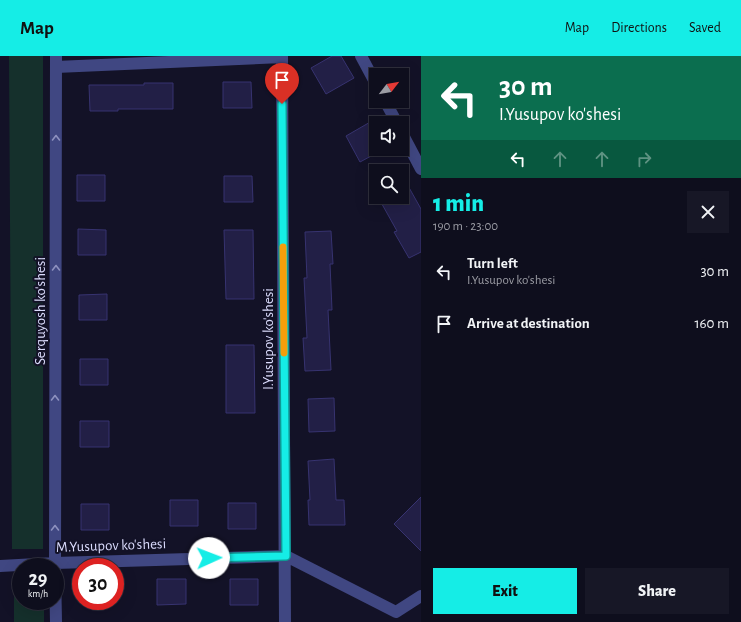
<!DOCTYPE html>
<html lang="en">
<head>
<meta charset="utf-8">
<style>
  body { margin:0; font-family:"Alegreya Sans",sans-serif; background:#171726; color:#f1f3f6; height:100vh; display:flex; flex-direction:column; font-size:15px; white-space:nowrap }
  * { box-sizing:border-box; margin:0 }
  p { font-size:13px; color:#9b9ca4 }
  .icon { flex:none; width:22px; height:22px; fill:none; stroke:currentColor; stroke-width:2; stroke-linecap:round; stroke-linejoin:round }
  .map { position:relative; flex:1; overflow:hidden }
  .drawer { display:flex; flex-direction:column; background:#0e0e1d; width:320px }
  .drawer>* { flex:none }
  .guide { background:#0b6e4f; color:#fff; overflow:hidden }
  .needle { width:26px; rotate:59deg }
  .tools { position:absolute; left:369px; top:12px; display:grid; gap:8px }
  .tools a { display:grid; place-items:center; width:40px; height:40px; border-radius:0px; background:#0e0e1d; box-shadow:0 4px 16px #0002,0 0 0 1px #2e2e3b; font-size:20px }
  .speed { position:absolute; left:12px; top:502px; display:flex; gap:8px; font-size:20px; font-weight:700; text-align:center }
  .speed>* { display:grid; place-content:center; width:52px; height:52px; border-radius:50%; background:#0e0e1d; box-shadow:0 4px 16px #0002,0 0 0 1px #2e2e3b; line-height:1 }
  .speed small { font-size:10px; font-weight:400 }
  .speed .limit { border:6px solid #d22; background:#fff; color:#111 }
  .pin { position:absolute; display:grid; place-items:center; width:34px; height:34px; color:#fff; margin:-41px -17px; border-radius:50% 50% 50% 0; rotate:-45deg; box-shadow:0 0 4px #0007 }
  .pin .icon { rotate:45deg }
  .me { position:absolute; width:44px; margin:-22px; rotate:88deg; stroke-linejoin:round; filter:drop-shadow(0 0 3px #0008) }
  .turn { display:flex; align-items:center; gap:14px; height:84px; padding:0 12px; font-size:18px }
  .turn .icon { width:52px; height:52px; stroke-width:2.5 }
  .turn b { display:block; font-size:28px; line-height:34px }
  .lanes { display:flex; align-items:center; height:38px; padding:0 12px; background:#0003; justify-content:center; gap:20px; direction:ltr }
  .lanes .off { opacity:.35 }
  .round { display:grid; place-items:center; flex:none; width:42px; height:42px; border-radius:0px; background:#171726 }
  .headline { display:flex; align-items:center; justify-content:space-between; height:68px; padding:0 12px }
  h1 { font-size:24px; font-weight:800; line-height:30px; color:#15ede6 }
  .primary-button { display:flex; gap:8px; margin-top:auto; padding:8px 12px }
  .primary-button a { flex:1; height:46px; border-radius:0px; background:#15ede6; color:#111; font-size:16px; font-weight:800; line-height:46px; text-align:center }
  .primary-button a+a { background:#171726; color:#f1f3f6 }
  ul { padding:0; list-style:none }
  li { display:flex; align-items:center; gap:12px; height:52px; padding:0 12px }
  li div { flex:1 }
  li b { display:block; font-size:15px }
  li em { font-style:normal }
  header { display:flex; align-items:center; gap:24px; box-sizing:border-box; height:56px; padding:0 20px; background:#15ede6; color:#111 }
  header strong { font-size:19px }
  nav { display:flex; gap:22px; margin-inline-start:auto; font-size:14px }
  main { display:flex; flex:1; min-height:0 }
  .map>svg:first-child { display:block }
</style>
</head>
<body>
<header>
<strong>Map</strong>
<nav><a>Map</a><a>Directions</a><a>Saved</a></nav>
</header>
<main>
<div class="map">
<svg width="421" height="566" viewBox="0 0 421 566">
  <rect width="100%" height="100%" fill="#131227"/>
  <path fill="#15302c" d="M9 0H43V493H12Z
    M14 537H21V545H44V566H14Z"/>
  <path fill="#221f46" stroke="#373370" d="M332 0H341L354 22 326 38 311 12Z
    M223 26H251L252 52H223Z
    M144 27H173V53H118V55H90L89 29H144Z
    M372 65 376 73V93H384L360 106 346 80Z
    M77 119H105V145H77Z
    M402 119 421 153V196L409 202 394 176 397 175 378 141H402Z
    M224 120H252L253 146H224Z
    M78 173 106 174V199H78Z
    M224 174H253L254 243H226Z
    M331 175 333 208H330L332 254H328L331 314 305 315 303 282H307L304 222H307L305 176Z
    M107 238V264H79V239Z
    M226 289H254L255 357H226Z
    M80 303H108V329H80Z
    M334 342 335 375 309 376 308 343Z
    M80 365H109V391H80Z
    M334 403 336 444H344L345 469H309L308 444H310L308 405Z
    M421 441V495L394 468Z
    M170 444H198V470H170Z
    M228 447H256V473H228Z
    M81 448H109V474H81Z
    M157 523H186V548L157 549Z
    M230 523H258V549H230Z"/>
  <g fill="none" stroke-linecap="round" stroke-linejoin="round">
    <path stroke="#404782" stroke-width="12" d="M282 0 285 566
      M361 0 376 28
      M56 11 282 1
      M385 45 397 67
      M402 77 421 113
      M0 510 55 507 286 500 396 556
      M55 511 56 0
      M55 512 56 566
      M396 556 421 540"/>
  </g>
  <defs><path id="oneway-chevron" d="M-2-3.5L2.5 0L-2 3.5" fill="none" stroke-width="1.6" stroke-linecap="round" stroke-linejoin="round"/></defs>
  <g stroke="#8d91bf">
    <use href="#oneway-chevron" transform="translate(56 82) rotate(-90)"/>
    <use href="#oneway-chevron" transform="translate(56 212) rotate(-90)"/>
    <use href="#oneway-chevron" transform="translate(55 342) rotate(-90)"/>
    <use href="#oneway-chevron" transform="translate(55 472) rotate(-90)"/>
  </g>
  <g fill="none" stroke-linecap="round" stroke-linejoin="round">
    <defs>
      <path id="route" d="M209 502 286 500 282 48"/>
    </defs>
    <use href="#route" stroke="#0e9a96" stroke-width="10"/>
    <use href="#route" stroke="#15ede6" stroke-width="7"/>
    <path stroke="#f59e0b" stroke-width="7" d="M283 191 284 297"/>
  </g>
  <g text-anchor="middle" stroke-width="4" stroke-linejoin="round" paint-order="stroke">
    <g font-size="15" fill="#dadbfc" stroke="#131227">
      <text transform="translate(40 255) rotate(-90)" y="5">Serquyosh ko'shesi</text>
      <text transform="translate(268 283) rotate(-90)" y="5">I.Yusupov ko'shesi</text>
      <text transform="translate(111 489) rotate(-2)" y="5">M.Yusupov ko'shesi</text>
    </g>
  </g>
</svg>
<div class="tools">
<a><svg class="needle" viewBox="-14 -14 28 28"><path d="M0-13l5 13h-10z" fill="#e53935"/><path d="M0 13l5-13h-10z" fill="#9b9ca4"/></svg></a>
<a><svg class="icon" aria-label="sound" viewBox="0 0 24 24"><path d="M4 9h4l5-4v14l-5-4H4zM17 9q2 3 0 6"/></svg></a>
<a><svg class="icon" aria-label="search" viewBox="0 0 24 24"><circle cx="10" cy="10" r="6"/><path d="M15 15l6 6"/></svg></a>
</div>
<div class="speed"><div>29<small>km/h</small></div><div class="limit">30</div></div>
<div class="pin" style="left:282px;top:48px;background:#d93025"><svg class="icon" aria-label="arrive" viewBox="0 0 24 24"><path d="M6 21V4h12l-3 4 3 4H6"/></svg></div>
<svg class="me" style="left:209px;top:502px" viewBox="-20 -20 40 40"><circle r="19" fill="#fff"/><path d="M0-13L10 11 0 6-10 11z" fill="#15ede6"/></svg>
</div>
<section class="drawer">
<div class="guide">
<div class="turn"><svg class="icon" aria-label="left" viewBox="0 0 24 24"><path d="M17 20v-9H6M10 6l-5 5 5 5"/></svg><div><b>30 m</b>I.Yusupov ko'shesi</div></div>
<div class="lanes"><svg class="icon" aria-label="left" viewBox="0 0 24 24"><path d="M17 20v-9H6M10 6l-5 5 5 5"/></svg><svg class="icon off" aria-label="ahead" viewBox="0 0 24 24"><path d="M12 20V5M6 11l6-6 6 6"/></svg><svg class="icon off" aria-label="ahead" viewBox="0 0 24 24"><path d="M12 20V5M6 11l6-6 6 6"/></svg><svg class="icon off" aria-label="right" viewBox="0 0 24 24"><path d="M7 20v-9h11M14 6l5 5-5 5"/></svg></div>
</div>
<div class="headline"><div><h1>1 min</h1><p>190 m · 23:00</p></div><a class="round"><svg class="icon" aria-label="close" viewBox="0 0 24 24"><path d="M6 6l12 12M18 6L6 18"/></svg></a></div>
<ul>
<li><svg class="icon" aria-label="left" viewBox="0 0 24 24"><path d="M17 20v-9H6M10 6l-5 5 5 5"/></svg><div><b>Turn left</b><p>I.Yusupov ko'shesi</p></div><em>30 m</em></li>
<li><svg class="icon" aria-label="arrive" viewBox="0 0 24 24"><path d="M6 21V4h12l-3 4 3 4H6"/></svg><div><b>Arrive at destination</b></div><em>160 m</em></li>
</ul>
<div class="primary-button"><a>Exit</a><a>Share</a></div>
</section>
</main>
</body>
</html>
